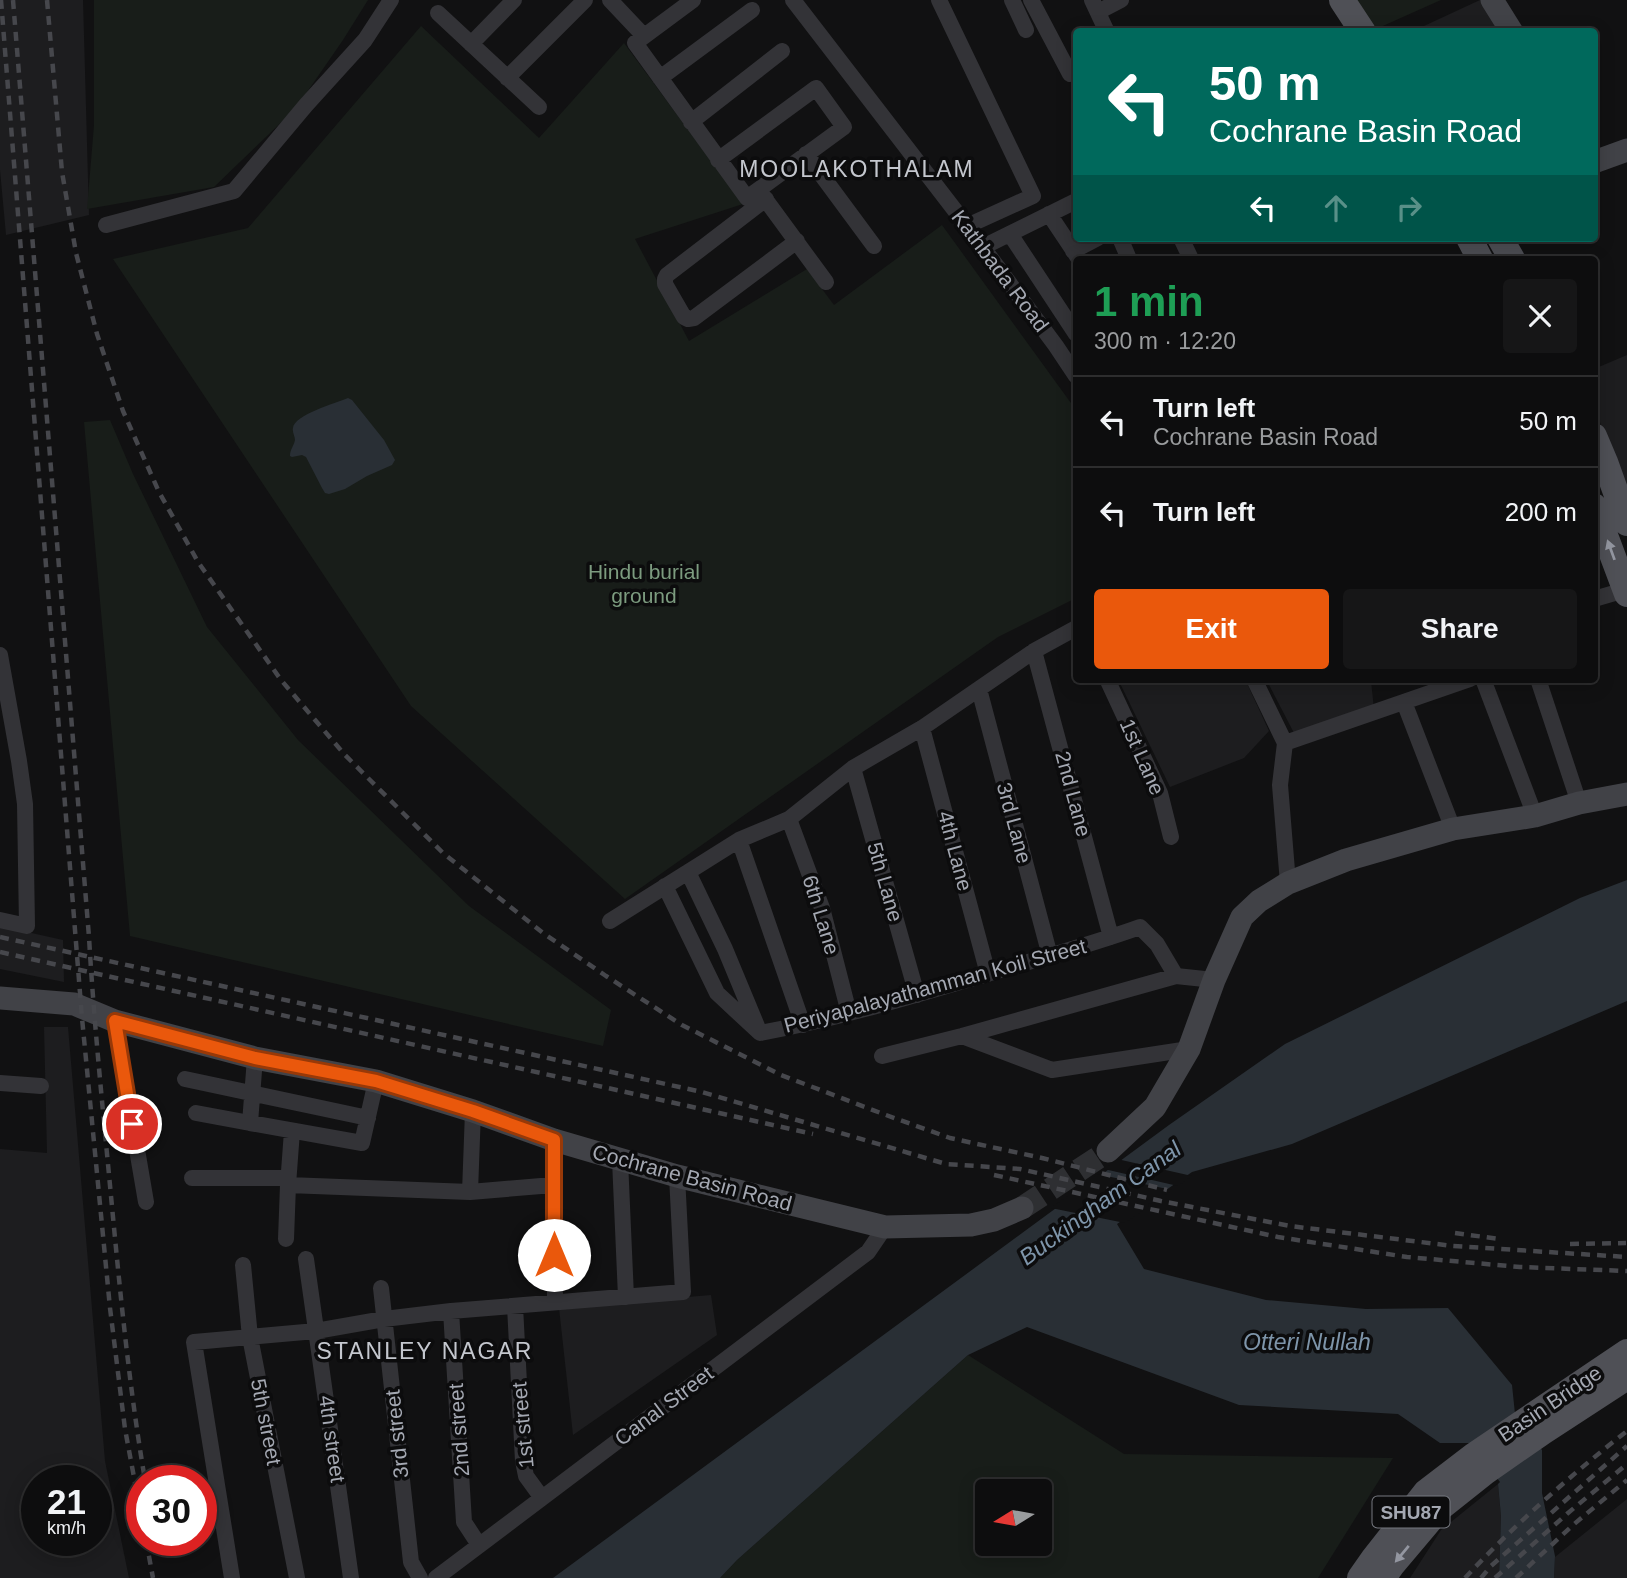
<!DOCTYPE html>
<html lang="en">
<head>
<meta charset="utf-8">
<style>
  body { margin:0; font-family:Helvetica,sans-serif; background:#161617; color:#f1f3f6; height:100vh; display:flex; flex-direction:column; font-size:26px; white-space:nowrap }
  * { box-sizing:border-box; margin:0 }
  p { font-size:23px; color:#9a9c9e }
  .icon { flex:none; width:38px; height:38px; fill:none; stroke:currentColor; stroke-width:2; stroke-linecap:round; stroke-linejoin:round }
  .map { position:relative; flex:1; overflow:hidden }
  .drawer { position:absolute; left:1073px; top:256px; width:525px; height:427px; display:flex; flex-direction:column; background:#0d0d0e; border-radius:7px; box-shadow:0 4px 18px #0003,0 0 0 2px #2d2d2e }
  .drawer>* { flex:none }
  .banner { position:absolute; left:1073px; top:28px; width:525px; height:214px; border-radius:7px; box-shadow:0 4px 18px #0003,0 0 0 2px #2d2d2e; background:#00695c; color:#fff; overflow:hidden }
  .needle { width:46px; rotate:259deg }
  .fabs { position:absolute; left:975px; top:1479px; display:grid; gap:14px }
  .fabs a { display:grid; place-items:center; width:77px; height:77px; border-radius:7px; background:#0d0d0e; box-shadow:0 4px 18px #0003,0 0 0 2px #2d2d2e; font-size:35px }
  .speed { position:absolute; left:21px; top:1465px; display:flex; gap:14px; font-size:35px; font-weight:700; text-align:center }
  .speed>* { display:grid; place-content:center; width:91px; height:91px; border-radius:50%; background:#0d0d0e; box-shadow:0 4px 18px #0003,0 0 0 2px #2d2d2e; line-height:1 }
  .speed small { font-size:18px; font-weight:400 }
  .speed .limit { border:10px solid #d22; background:#fff; color:#111 }
  .pin { position:absolute; display:grid; place-items:center; width:60px; height:60px; color:#fff; margin:-30px; border:4px solid #fff; border-radius:50%; box-shadow:0 2px 7px #0007 }
  .me { position:absolute; width:77px; margin:-38px; rotate:0deg; stroke-linejoin:round; filter:drop-shadow(0 0 5px #0008) }
  .turn { display:flex; align-items:center; gap:24px; height:147px; padding:0 21px; font-size:32px }
  .turn .icon { width:91px; height:91px; stroke-width:2.5 }
  .turn b { display:block; font-size:49px; line-height:60px }
  .lanes { display:flex; align-items:center; height:66px; padding:0 21px; background:#0003; justify-content:center; gap:35px; direction:ltr }
  .lanes .off { opacity:.35 }
  .round { display:grid; place-items:center; flex:none; width:74px; height:74px; border-radius:7px; background:#161617 }
  .head { display:flex; align-items:center; justify-content:space-between; height:119px; padding:0 21px }
  h1 { font-size:42px; font-weight:700; line-height:52px; color:#1e9e55 }
  .cta { display:flex; gap:14px; margin-top:auto; padding:14px 21px }
  .cta a { flex:1; height:80px; border-radius:7px; background:#ea580c; color:#fff; font-size:28px; font-weight:700; line-height:80px; text-align:center }
  .cta a+a { background:#161617; color:#f1f3f6 }
  ul { padding:0; list-style:none }
  li { display:flex; align-items:center; gap:21px; height:91px; padding:0 21px; border-top:2px solid #2d2d2e }
  li div { flex:1 }
  li b { display:block; font-size:26px }
  li em { font-style:normal }
  .map>svg:first-child { display:block }
</style>
</head>
<body>
<div class="map">
<svg width="1627" height="1578" viewBox="0 0 1627 1578">
  <rect width="100%" height="100%" fill="#111112"/>
  <path fill="#1d1d1f" fill-rule="evenodd" d="M0 0H83L89 215 6 235 0 170Z
    M1480 0H1485L1504 32H1411Z
    M1627 355V491L1594 407V369Z
    M1118 679H1245L1269 731 1244 758 1170 787Z
    M1266 679H1375L1371 681 1374 709 1294 733Z
    M0 926 63 940 64 982 0 969Z
    M44 1027H68L105 1461 129 1578H0V1149L47 1153ZM37 1480H96V1540H37Z
    M711 1295 717 1335 573 1435 559 1308Z
    M1498 1484 1501 1516 1499 1578H1410L1441 1530Z
    M1627 1499V1578H1554L1555 1557Z"/>
  <path fill="#181d19" fill-rule="evenodd" d="M94 0H368L343 40 296 108 214 187 87 209 94 125Z
    M1356 0H1441L1376 29Z
    M421 26 539 138 624 43 743 204 635 239 689 341 807 269 834 305 942 225 1076 410V598L998 637 625 899 411 706 113 259 248 228Z
    M110 420 133 474 207 627 298 740 469 906 611 1010 603 1046 130 936 84 422Z
    M968 1355 1124 1454 1393 1458 1318 1578H720L737 1560ZM987 1491H1040V1544H987Z"/>
  <path fill="#292f35" d="M348 398 352 400 384 440 395 460 392 465 367 476 345 489 329 494 325 493 322 488 306 457 302 455 292 457 290 456C290 449 294 446 295 440 295 436 292 432 293 428 294 415 336 403 348 398Z
    M1627 880V1001L1292 1144 1192 1172 1117 1224 1144 1269 1266 1300 1366 1309 1448 1308 1512 1385 1515 1414 1542 1450V1493L1555 1556 1554 1578H1499L1501 1516 1498 1484 1500 1482 1469 1443H1440L1398 1414 1239 1405 1027 1327 968 1355 737 1560 720 1578H553L1169 1125 1285 1044 1580 898Z"/>
  <path fill="#111112" d="M1117 1159 1192 1176 1178 1186 1104 1169Z
    M1097 1174 1172 1190 1152 1204 1149 1203 1148 1207 1125 1223 1051 1208Z"/>
  <g fill="none" stroke-linecap="round" stroke-linejoin="round">
    <path stroke="#2e2f32" stroke-width="23" stroke-dasharray="23 11" stroke-linecap="butt" d="M1022 1208 1108 1151"/>
    <path stroke="#333337" stroke-width="16" d="M610 0 644 36
      M693 0 635 43 747 198 844 127 816 88 718 160
      M793 0 967 226 1056 346 1076 376
      M939 0 1033 196 967 226
      M1012 0 1026 30
      M1031 0 1070 74
      M1092 0 1107 32
      M1098 12 1121 0
      M438 13 539 107
      M471 44 514 0
      M507 78 585 0
      M660 78 752 10
      M691 122 782 51
      M806 154 874 246
      M760 192 826 282
      M766 199 667 275 665 279V284L684 317 688 319 694 318 797 241
      M1049 214 1079 259
      M106 225 234 191 306 105 365 40 391 0
      M1010 234 1076 334
      M1120 238 1129 259
      M1181 238 1191 259
      M983 247 1076 201
      M1073 251 1098 238
      M1594 599 1625 590
      M1034 651 1111 937
      M0 655 19 761 25 804 27 926 0 920
      M1107 679 1160 793 1171 837
      M1254 679 1285 743 1280 785 1288 883
      M1483 679 1535 816
      M1538 679 1579 803
      M979 689 1050 956
      M1404 702 1453 829
      M922 728 988 974
      M1285 743 1470 679
      M853 768 917 995
      M789 819 822 908 849 1013
      M739 840 803 1025
      M688 872 725 949 757 1026
      M665 886 717 993 760 1033C837 1019 912 996 987 974 1038 959 1090 945 1140 927L1157 944 1176 976
      M610 921 739 840 789 819 853 768 922 728 1034 651 1076 628
      M115 1021 146 1202
      M962 1036 1052 1070 1189 1049
      M882 1056 962 1036 1176 976 1214 980
      M255 1058 250 1123 362 1143 376 1081
      M185 1079 368 1118
      M0 1083 41 1086
      M196 1113 250 1123
      M292 1131 288 1185 470 1192 553 1185
      M554 1140 555 1302
      M620 1160 626 1297
      M192 1178H288
      M470 1192 473 1111
      M286 1239 288 1185
      M306 1259 351 1578
      M243 1265 250 1337 297 1578
      M381 1288 411 1562 420 1578
      M515 1306 523 1461 526 1476 542 1498
      M451 1311 464 1522 479 1545
      M232 1578 194 1342 316 1331 384 1319 451 1311 683 1292 677 1176
      M436 1578 868 1252 885 1227"/>
    <path stroke="#414247" stroke-width="23" d="M1492 0 1512 32
      M1594 162 1627 150
      M0 998 74 1004 115 1021 255 1058 376 1081 473 1111 554 1140 677 1176 885 1227 971 1225 994 1220 1022 1208
      M1108 1151 1155 1107 1189 1049 1214 980 1242 917 1259 901 1288 883 1346 860 1453 829 1535 816 1579 803 1627 794"/>
    <path stroke="#4f5056" stroke-width="26" d="M1342 0 1363 32
      M1469 238 1480 259
      M1500 238 1512 259
      M1594 436 1605 462 1627 523
      M1594 506 1627 594
      M1360 1578 1374 1558 1426 1492 1473 1456 1627 1352
      M1383 1578 1392 1565 1441 1507 1485 1472 1544 1431 1627 1377"/>
    <path stroke="#46474c" stroke-width="4.5" stroke-dasharray="9 7" stroke-linecap="butt" d="M1 0 82 1018 110 1308 125 1429 142 1520
      M13 0 89 937C94 1024 103 1110 111 1196 120 1291 129 1386 145 1480
      M47 0 62 172 76 253 97 334 123 411 159 492 198 562 281 680 345 755 443 853 543 933 606 976 682 1025 781 1075 886 1115 950 1138 1042 1158 1167 1190
      M0 937 702 1092 946 1164 1020 1169 1161 1201 1290 1226 1453 1246 1627 1257
      M0 952 813 1134
      M994 1175 1278 1237 1407 1257 1520 1267 1627 1271
      M1455 1233 1499 1239
      M1570 1244 1626 1243
      M146 1540 153 1578
      M1465 1578C1513 1526 1572 1474 1627 1431
      M1481 1578 1491 1566 1627 1446
      M1495 1578 1568 1513 1627 1464
      M1516 1578 1573 1525 1627 1480"/>
  </g>
  <defs><path id="oneway-solid" d="M-6-.8H1V-3.2L6.5 0L1 3.2V.8H-6Z" transform="scale(1.75)"/></defs>
  <g fill="#9396a0">
    <use href="#oneway-solid" transform="translate(1611 550) rotate(-110)"/>
    <use href="#oneway-solid" transform="translate(1402 1554) rotate(130)"/>
  </g>
  <g fill="none" stroke-linecap="round" stroke-linejoin="round">
    <defs>
      <path id="route" d="M132 1124 115 1021 255 1058 376 1081 473 1111 554 1140V1255"/>
    </defs>
    <use href="#route" stroke="#983908" stroke-width="18"/>
    <use href="#route" stroke="#ea580c" stroke-width="12"/>
  </g>
  <g text-anchor="middle" stroke-width="7" stroke-linejoin="round" paint-order="stroke">
    <rect fill="#0c0c0d" stroke="#767980" stroke-width="2" x="1372.5" y="1496.5" width="77" height="31" rx="5"/>
    <g font-size="19" font-weight="bold" fill="#a4a8b2">
      <text x="1411" y="1519">SHU87</text>
    </g>
    <g font-size="21" fill="#a4a8b2" stroke="#0c0c0d">
      <text transform="translate(1000 271) rotate(53)" y="7">Kathbada Road</text>
      <text transform="translate(1142 757) rotate(66)" y="7">1st Lane</text>
      <text transform="translate(1073 794) rotate(75)" y="7">2nd Lane</text>
      <text transform="translate(1014 823) rotate(75)" y="7">3rd Lane</text>
      <text transform="translate(955 851) rotate(75)" y="7">4th Lane</text>
      <text transform="translate(885 882) rotate(74)" y="7">5th Lane</text>
      <text transform="translate(821 915) rotate(73)" y="7">6th Lane</text>
      <text transform="translate(935 986) rotate(-15)" y="7">Periyapalayathamman Koil Street</text>
      <text transform="translate(692 1178) rotate(15)" y="7">Cochrane Basin Road</text>
      <text transform="translate(1550 1404) rotate(-34)" y="7">Basin Bridge</text>
      <text transform="translate(664 1406) rotate(-37)" y="7">Canal Street</text>
      <text transform="translate(266 1422) rotate(79)" y="7">5th street</text>
      <text transform="translate(523 1425) rotate(-95)" y="7">1st street</text>
      <text transform="translate(459 1430) rotate(-94)" y="7">2nd street</text>
      <text transform="translate(397 1434) rotate(-96)" y="7">3rd street</text>
      <text transform="translate(332 1439) rotate(82)" y="7">4th street</text>
    </g>
    <g font-size="21" fill="#7c9b7f" stroke="#0c0c0d">
      <text x="644" y="579">Hindu burial<tspan x="644" dy="24">ground</tspan></text>
    </g>
    <g font-size="23" letter-spacing="2" fill="#c4c7ce" stroke="#0c0c0d">
      <text x="857" y="177">MOOLAKOTHALAM</text>
      <text x="425" y="1359">STANLEY NAGAR</text>
    </g>
    <g font-size="23" font-style="italic" fill="#7e95aa" stroke="#0c0c0d">
      <text transform="translate(1100 1203) rotate(-36)" y="8">Buckingham Canal</text>
      <text x="1307" y="1350">Otteri Nullah</text>
    </g>
  </g>
</svg>
<div class="fabs">
<a><svg class="needle" viewBox="-14 -14 28 28"><path d="M0-13l5 13h-10z" fill="#e53935"/><path d="M0 13l5-13h-10z" fill="#9a9c9e"/></svg></a>
</div>
<div class="speed"><div>21<small>km/h</small></div><div class="limit">30</div></div>
<div class="pin" style="left:132px;top:1124px;background:#d93025"><svg class="icon" aria-label="arrive" viewBox="0 0 24 24"><path d="M6 21V4h12l-3 4 3 4H6"/></svg></div>
<svg class="me" style="left:554px;top:1255px" viewBox="-20 -20 40 40"><circle r="19" fill="#fff"/><path d="M0-13L10 11 0 6-10 11z" fill="#ea580c"/></svg>
<div class="banner">
<div class="turn"><svg class="icon" aria-label="left" viewBox="0 0 24 24"><path d="M17 20v-9H6M10 6l-5 5 5 5"/></svg><div><b>50 m</b>Cochrane Basin Road</div></div>
<div class="lanes"><svg class="icon" aria-label="left" viewBox="0 0 24 24"><path d="M17 20v-9H6M10 6l-5 5 5 5"/></svg><svg class="icon off" aria-label="ahead" viewBox="0 0 24 24"><path d="M12 20V5M6 11l6-6 6 6"/></svg><svg class="icon off" aria-label="right" viewBox="0 0 24 24"><path d="M7 20v-9h11M14 6l5 5-5 5"/></svg></div>
</div>
<section class="drawer">
<div class="head"><div><h1>1 min</h1><p>300 m · 12:20</p></div><a class="round"><svg class="icon" aria-label="close" viewBox="0 0 24 24"><path d="M6 6l12 12M18 6L6 18"/></svg></a></div>
<ul>
<li><svg class="icon" aria-label="left" viewBox="0 0 24 24"><path d="M17 20v-9H6M10 6l-5 5 5 5"/></svg><div><b>Turn left</b><p>Cochrane Basin Road</p></div><em>50 m</em></li>
<li><svg class="icon" aria-label="left" viewBox="0 0 24 24"><path d="M17 20v-9H6M10 6l-5 5 5 5"/></svg><div><b>Turn left</b></div><em>200 m</em></li>
</ul>
<div class="cta"><a>Exit</a><a>Share</a></div>
</section>
</div>
</body>
</html>
